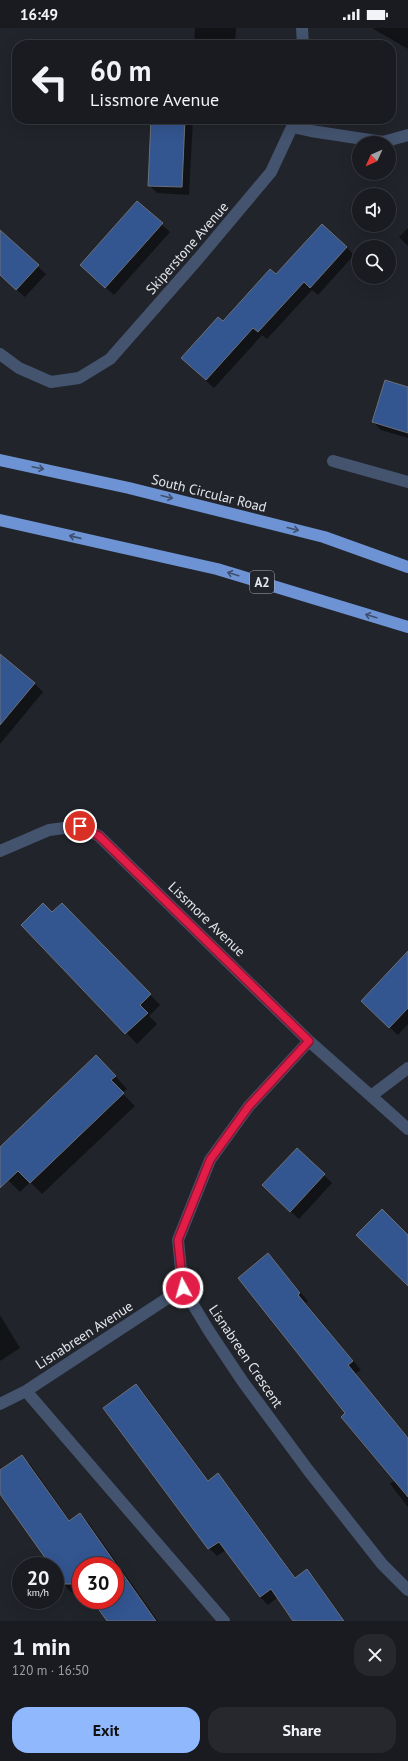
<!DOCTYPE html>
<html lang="en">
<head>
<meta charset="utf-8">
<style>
  body { margin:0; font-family:"PT Sans",sans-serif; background:#26282d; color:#f1f3f6; height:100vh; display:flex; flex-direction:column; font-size:15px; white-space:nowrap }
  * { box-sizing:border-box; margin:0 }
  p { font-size:13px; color:#9fa1a5 }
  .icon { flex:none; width:22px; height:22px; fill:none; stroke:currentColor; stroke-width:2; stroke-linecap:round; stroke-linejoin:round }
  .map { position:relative; height:1593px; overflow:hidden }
  .details { display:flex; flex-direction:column; background:#191b20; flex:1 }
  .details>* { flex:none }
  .guide { position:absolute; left:12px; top:12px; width:384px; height:84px; border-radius:16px; box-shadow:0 4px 16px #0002,0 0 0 1px #37393e; background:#191b20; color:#f1f3f6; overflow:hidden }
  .needle { width:26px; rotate:225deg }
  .controls { position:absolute; left:352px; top:108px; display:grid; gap:8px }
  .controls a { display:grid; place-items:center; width:44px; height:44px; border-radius:50%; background:#191b20; box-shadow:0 4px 16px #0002,0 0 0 1px #37393e; font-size:20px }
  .speed { position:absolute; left:12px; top:1529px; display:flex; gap:8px; font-size:20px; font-weight:700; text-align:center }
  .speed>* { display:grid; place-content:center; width:52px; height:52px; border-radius:50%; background:#191b20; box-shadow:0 4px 16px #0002,0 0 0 1px #37393e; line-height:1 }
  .speed small { font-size:10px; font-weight:400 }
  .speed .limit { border:6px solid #d22; background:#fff; color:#111 }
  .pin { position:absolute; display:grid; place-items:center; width:34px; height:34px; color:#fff; margin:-17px; border:2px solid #fff; border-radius:50%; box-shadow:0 1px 4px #0007 }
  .me { position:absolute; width:44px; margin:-22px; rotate:354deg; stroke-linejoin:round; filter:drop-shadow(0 0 3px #0008) }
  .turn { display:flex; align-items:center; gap:14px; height:84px; padding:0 12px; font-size:18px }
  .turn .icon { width:52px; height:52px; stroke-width:2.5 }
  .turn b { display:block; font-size:28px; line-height:34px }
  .round { display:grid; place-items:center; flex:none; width:42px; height:42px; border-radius:16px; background:#26282d }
  .headline { display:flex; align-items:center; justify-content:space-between; height:68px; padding:0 12px }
  h1 { font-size:24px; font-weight:600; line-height:30px }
  .cta { display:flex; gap:8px; margin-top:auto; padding:8px 12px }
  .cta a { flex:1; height:46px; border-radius:16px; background:#90b8fd; color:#111; font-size:16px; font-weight:600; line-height:46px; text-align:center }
  .cta a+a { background:#26282d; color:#f1f3f6 }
  .status { display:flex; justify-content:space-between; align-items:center; height:28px; padding:0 20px; background:#191b20; direction:ltr }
  .status svg { height:11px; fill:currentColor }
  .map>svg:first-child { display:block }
</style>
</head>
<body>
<div class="status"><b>16:49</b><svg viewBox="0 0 49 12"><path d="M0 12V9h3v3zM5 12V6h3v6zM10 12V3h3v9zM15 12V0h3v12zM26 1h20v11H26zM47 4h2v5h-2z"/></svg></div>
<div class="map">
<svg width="408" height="1593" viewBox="0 0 408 1593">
  <rect width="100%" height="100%" fill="#21242a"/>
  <path fill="#0007" d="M195 0H236L235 17H194Z
    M372 0H408V21Z
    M152 91H193L189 167 157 165 149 157Z
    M137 174 170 204 114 267 89 245Z
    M408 200V218L399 209Z
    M0 204 46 246 25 269 0 247Z
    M346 219 354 227 318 267 312 262 267 311 262 307 214 360 190 338 223 294Z
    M408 360V410L381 402 373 394Z
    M0 633 34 655 43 664 0 716Z
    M52 886H73L160 977 149 988 157 996 137 1016 22 897Z
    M408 924V996L398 1007 370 981Z
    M108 1040 127 1061 122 1065 135 1078 42 1166 30 1154 20 1164 0 1144V1120Z
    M297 1121 332 1155 299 1191 271 1165Z
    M268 1226 308 1273 306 1275 361 1342 355 1346 408 1409V1479L390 1456 395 1452 347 1385Z
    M0 1287 20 1320 0 1333Z
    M136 1357 144 1365 209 1453 218 1447 226 1455 296 1550 307 1543 315 1551 345 1593H295L278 1569 268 1577 260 1569 226 1522 217 1528 209 1520 105 1380Z
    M21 1428 30 1436 70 1493 80 1486 88 1494 158 1593H108L93 1572H115V1538H81V1564L75 1568 67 1560 55 1542V1538H52L0 1463V1443Z"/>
  <path fill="#335590" stroke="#6c7077" d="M151 91H185L182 159 148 158Z
    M137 173 163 195 105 260 80 237Z
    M322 196 347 219 310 260 304 254 258 304 253 300 206 352 181 330 218 289 223 293 270 241 276 246Z
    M0 202 39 237 16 262 0 247Z
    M385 352 408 359V405L372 394Z
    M0 626 35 655 0 697Z
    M43 875 52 884 62 875 151 966 140 977 148 985 125 1006 21 897Z
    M408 923V980L389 1000 361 973Z
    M96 1027 116 1048 111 1052 124 1065 30 1155 18 1143 0 1160V1119Z
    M297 1120 325 1146 290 1184 262 1157Z
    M382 1181 408 1207V1258L356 1207Z
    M268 1225 300 1265 298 1267 353 1333 348 1337 408 1410V1469L341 1389 345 1385 238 1250Z
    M136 1356 208 1453 218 1445 295 1550 307 1541 344 1593H293L271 1561 260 1569 219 1514 208 1521 103 1380Z
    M22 1427 69 1493 80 1485 156 1593H107L92 1572H115V1538H81V1556L78 1552 73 1556H63L55 1544V1538H51L0 1466V1442Z"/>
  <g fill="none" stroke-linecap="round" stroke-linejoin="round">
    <path stroke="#44536e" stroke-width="12" d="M302 0 303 17
      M292 99 311 103 383 114 408 107
      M0 326 19 340 51 354 79 350 110 331 198 231 271 144 292 99 294 91
      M333 433 408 454
      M0 823 49 802 80 798 99 808 309 1013 371 1068 408 1040
      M309 1013 249 1078 210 1132 178 1212 183 1260 209 1303 243 1354 308 1442 382 1536 408 1562
      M371 1068 408 1101
      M26 1363 224 1593
      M0 1376 26 1363 183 1260"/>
    <path stroke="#6d93d4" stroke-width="12" d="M0 432 129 460 324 509 408 539
      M0 492 217 541 408 599"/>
  </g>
  <defs><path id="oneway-shaft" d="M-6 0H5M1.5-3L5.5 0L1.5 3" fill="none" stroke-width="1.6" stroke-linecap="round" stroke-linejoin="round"/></defs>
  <g stroke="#3f506e">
    <use href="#oneway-shaft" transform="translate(38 440) rotate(12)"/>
    <use href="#oneway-shaft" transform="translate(167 469) rotate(14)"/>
    <use href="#oneway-shaft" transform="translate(293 501) rotate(14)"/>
    <use href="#oneway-shaft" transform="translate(75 509) rotate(-167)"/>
    <use href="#oneway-shaft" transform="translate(233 546) rotate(-163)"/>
    <use href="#oneway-shaft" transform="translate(371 588) rotate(-163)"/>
  </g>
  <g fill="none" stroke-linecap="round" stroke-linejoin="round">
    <defs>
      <path id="route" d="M80 798 99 808 309 1013 249 1078 210 1132 178 1212 183 1260"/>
    </defs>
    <use href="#route" stroke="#92132f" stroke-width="10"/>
    <use href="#route" stroke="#e11d48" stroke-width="7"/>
  </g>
  <g text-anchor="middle" stroke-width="3" stroke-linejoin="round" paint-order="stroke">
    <rect fill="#21242a" stroke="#aaacb0" stroke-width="1" x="250" y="543" width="24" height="22" rx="3"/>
    <g font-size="13" font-weight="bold" fill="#e4e6ea">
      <text x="262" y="559">A2</text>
    </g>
    <g font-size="14" fill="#e4e6ea" stroke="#21242a">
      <text transform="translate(187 220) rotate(-49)" y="5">Skiperstone Avenue</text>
      <text transform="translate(209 465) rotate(14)" y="5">South Circular Road</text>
      <text transform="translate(207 891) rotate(44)" y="5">Lissmore Avenue</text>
      <text transform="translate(84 1307) rotate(-33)" y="5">Lisnabreen Avenue</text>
      <text transform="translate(246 1328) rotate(56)" y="5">Lisnabreen Crescent</text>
    </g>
  </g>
</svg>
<div class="controls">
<a><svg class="needle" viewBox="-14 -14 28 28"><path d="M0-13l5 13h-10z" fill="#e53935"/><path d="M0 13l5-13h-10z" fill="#9fa1a5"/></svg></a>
<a><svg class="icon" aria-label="sound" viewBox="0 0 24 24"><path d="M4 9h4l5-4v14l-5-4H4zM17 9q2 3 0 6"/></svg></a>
<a><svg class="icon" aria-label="search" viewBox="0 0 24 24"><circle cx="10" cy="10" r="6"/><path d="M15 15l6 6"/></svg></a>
</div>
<div class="speed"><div>20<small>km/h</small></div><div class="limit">30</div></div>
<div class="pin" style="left:80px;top:798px;background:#d93025"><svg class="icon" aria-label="arrive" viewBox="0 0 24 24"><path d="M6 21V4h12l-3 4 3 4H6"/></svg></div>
<svg class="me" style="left:183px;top:1260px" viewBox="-20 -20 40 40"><circle r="17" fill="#e11d48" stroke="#fff" stroke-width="3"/><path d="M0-11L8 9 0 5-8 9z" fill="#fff"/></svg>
<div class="guide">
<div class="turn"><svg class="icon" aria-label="left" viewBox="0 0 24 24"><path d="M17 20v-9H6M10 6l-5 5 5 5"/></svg><div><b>60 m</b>Lissmore Avenue</div></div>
</div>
</div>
<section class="details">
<div class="headline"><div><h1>1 min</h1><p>120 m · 16:50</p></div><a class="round"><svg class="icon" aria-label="close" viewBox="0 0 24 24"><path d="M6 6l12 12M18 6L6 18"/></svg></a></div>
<div class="cta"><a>Exit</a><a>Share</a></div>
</section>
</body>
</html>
